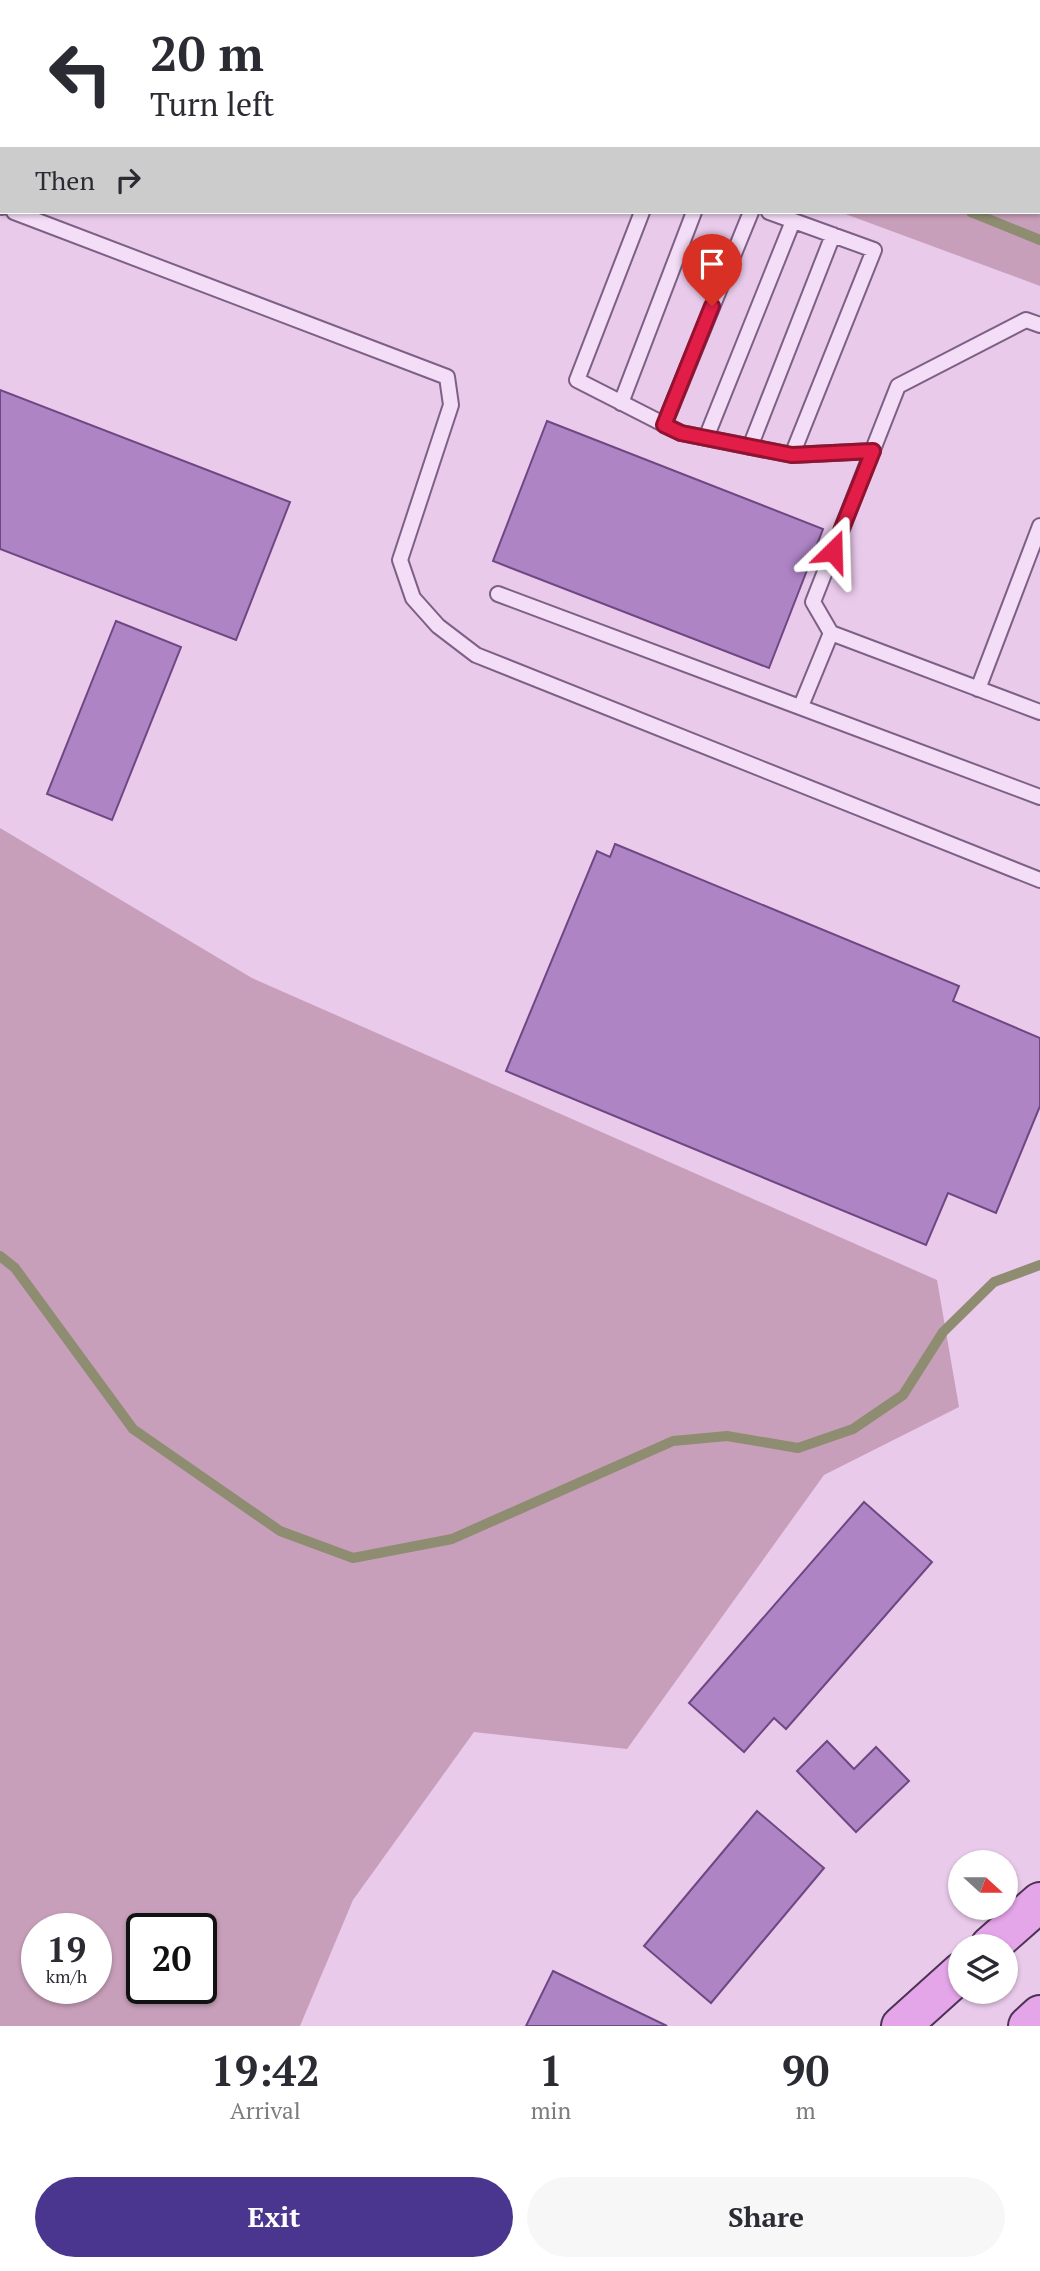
<!DOCTYPE html>
<html lang="en">
<head>
<meta charset="utf-8">
<style>
  body { margin:0; font-family:"PT Serif",serif; background:#f7f7f7; color:#2b2b33; height:100vh; display:flex; flex-direction:column; font-size:26px; white-space:nowrap }
  * { box-sizing:border-box; margin:0 }
  p { font-size:23px; color:#7c7c81 }
  .icon { flex:none; width:38px; height:38px; fill:none; stroke:currentColor; stroke-width:2; stroke-linecap:round; stroke-linejoin:round }
  .map { position:relative; height:2026px; overflow:hidden }
  .drawer { display:flex; flex-direction:column; background:#fff; flex:1 }
  .drawer>* { flex:none }
  .hud { position:absolute; left:0px; top:0px; width:1041px; height:214px; box-shadow:0 2px 5px #0004; background:#fff; color:#2b2b33; overflow:hidden }
  .needle { width:46px; rotate:111deg }
  .buttons { position:absolute; left:948px; top:1850px; display:grid; gap:14px }
  .buttons a { display:grid; place-items:center; width:70px; height:70px; border-radius:50%; background:#fff; box-shadow:0 2px 5px #0004; font-size:35px }
  .speed { position:absolute; left:21px; top:1913px; display:flex; gap:14px; font-size:35px; font-weight:700; text-align:center }
  .speed>* { display:grid; place-content:center; width:91px; height:91px; border-radius:50%; background:#fff; box-shadow:0 2px 5px #0004; line-height:1 }
  .speed small { font-size:18px; font-weight:400 }
  .speed .limit { border:4px solid #111; border-radius:10px; background:#fff; color:#111 }
  .pin { position:absolute; display:grid; place-items:center; width:60px; height:60px; color:#fff; margin:-72px -30px; border-radius:50% 50% 50% 0; rotate:-45deg; box-shadow:0 0 7px #0007 }
  .pin .icon { rotate:45deg }
  .me { position:absolute; width:77px; margin:-38px; rotate:22deg; stroke-linejoin:round; filter:drop-shadow(0 0 5px #0008) }
  .turn { display:flex; align-items:center; gap:24px; height:147px; padding:0 35px; font-size:32px }
  .turn .icon { width:91px; height:91px; stroke-width:2.5 }
  .turn b { display:block; font-size:49px; line-height:60px }
  .then { display:flex; align-items:center; height:66px; padding:0 35px; background:#0003; gap:14px; font-size:26px }
  .eta { display:flex; justify-content:space-evenly; align-items:center; height:119px; text-align:center }
  .eta b { font-size:42px; font-weight:700; line-height:49px }
  .action { display:flex; gap:14px; margin-top:auto; padding:14px 35px }
  .action a { flex:1; height:80px; border-radius:42px; background:#4a368f; color:#fff; font-size:28px; font-weight:700; line-height:80px; text-align:center }
  .action a+a { background:#f7f7f7; color:#2b2b33 }
  .map>svg:first-child { display:block }
</style>
</head>
<body>
<div class="map">
<svg width="1040" height="2026" viewBox="0 0 1040 2026">
  <rect width="100%" height="100%" fill="#e9caeb"/>
  <path fill="#c89fba" fill-rule="evenodd" d="M628 0H986L990 2H627Z
    M1040 26V286L840 212H1040Z
    M0 828 252 978 937 1280 959 1407 824 1475 627 1749 474 1732 353 1900 300 2026H0ZM96 1928V1988H37V1928ZM142 1928H201V1988H142Z"/>
  <g fill="none" stroke-linecap="round" stroke-linejoin="round">
    <path stroke="#8e8d71" stroke-width="10" d="M971 212 1040 240
      M0 1256 15 1268 133 1429 280 1531 353 1558 452 1539 673 1441 727 1436 798 1448 853 1429 903 1395 943 1332 994 1282 1040 1265"/>
  </g>
  <path fill="#ae84c5" stroke="#6d4883" stroke-width="2" d="M0 0H312L317 2H2V77Z
    M0 390 290 502 236 640 0 549Z
    M547 421 823 529 769 668 493 561Z
    M116 621 181 647 112 820 47 794Z
    M615 844 959 986 953 1001 1040 1038V1106L996 1213 948 1193 926 1245 506 1071 597 851 610 857Z
    M864 1502 932 1562 786 1729 774 1718 744 1752 689 1703Z
    M827 1741 854 1769 876 1747 909 1781 856 1832 797 1771Z
    M757 1811 824 1868 711 2003 644 1946Z
    M553 1971 667 2026H526Z"/>
  <g fill="none" stroke-linecap="round" stroke-linejoin="round">
    <defs>
      <path id="lane" d="M0 206 2 207
        M14 212 447 377 451 405 400 560 413 598 438 626 476 655 1040 880
        M642 212 577 380 681 433 792 455 873 451
        M769 212 874 250 792 455
        M621 403 694 212
        M664 425 751 212
        M706 438 793 221
        M750 447 833 235
        M498 594 1040 797
        M831 633 813 602 898 386 1026 320 1040 325
        M978 689 1040 526
        M801 706 831 633 1040 712"/>
      <path id="primary" d="M990 1946 1040 1902
        M901 2026 961 1972
        M1028 2026 1040 2015"/>
    </defs>
    <use href="#lane" stroke="#7d6086" stroke-width="18"/>
    <use href="#primary" stroke="#4b3354" stroke-width="42"/>
    <use href="#lane" stroke="#f4ddf6" stroke-width="14"/>
    <use href="#primary" stroke="#e4a6e9" stroke-width="38"/>
  </g>
  <g fill="none" stroke-linecap="round" stroke-linejoin="round">
    <defs>
      <path id="route" d="M712 306 664 425 681 433 792 455 873 451 833 551"/>
    </defs>
    <use href="#route" stroke="#92132f" stroke-width="18"/>
    <use href="#route" stroke="#e11d48" stroke-width="12"/>
  </g>
</svg>
<div class="buttons">
<a><svg class="needle" viewBox="-14 -14 28 28"><path d="M0-13l5 13h-10z" fill="#e53935"/><path d="M0 13l5-13h-10z" fill="#7c7c81"/></svg></a>
<a><svg class="icon" aria-label="layers" viewBox="0 0 24 24"><path d="M12 4l9 5-9 5-9-5zM3 14l9 5 9-5"/></svg></a>
</div>
<div class="speed"><div>19<small>km/h</small></div><div class="limit">20</div></div>
<div class="pin" style="left:712px;top:306px;background:#d93025"><svg class="icon" aria-label="arrive" viewBox="0 0 24 24"><path d="M6 21V4h12l-3 4 3 4H6"/></svg></div>
<svg class="me" style="left:833px;top:551px" viewBox="-20 -20 40 40"><path d="M0-17L14 15 0 8-14 15z" fill="#e11d48" stroke="#fff" stroke-width="4"/></svg>
<div class="hud">
<div class="turn"><svg class="icon" aria-label="left" viewBox="0 0 24 24"><path d="M17 20v-9H6M10 6l-5 5 5 5"/></svg><div><b>20 m</b>Turn left</div></div>
<div class="then">Then<svg class="icon" aria-label="right" viewBox="0 0 24 24"><path d="M7 20v-9h11M14 6l5 5-5 5"/></svg></div>
</div>
</div>
<section class="drawer">
<div class="eta">
<div><b>19:42</b><p>Arrival</p></div>
<div><b>1</b><p>min</p></div>
<div><b>90</b><p>m</p></div>
</div>
<div class="action"><a>Exit</a><a>Share</a></div>
</section>
</body>
</html>
